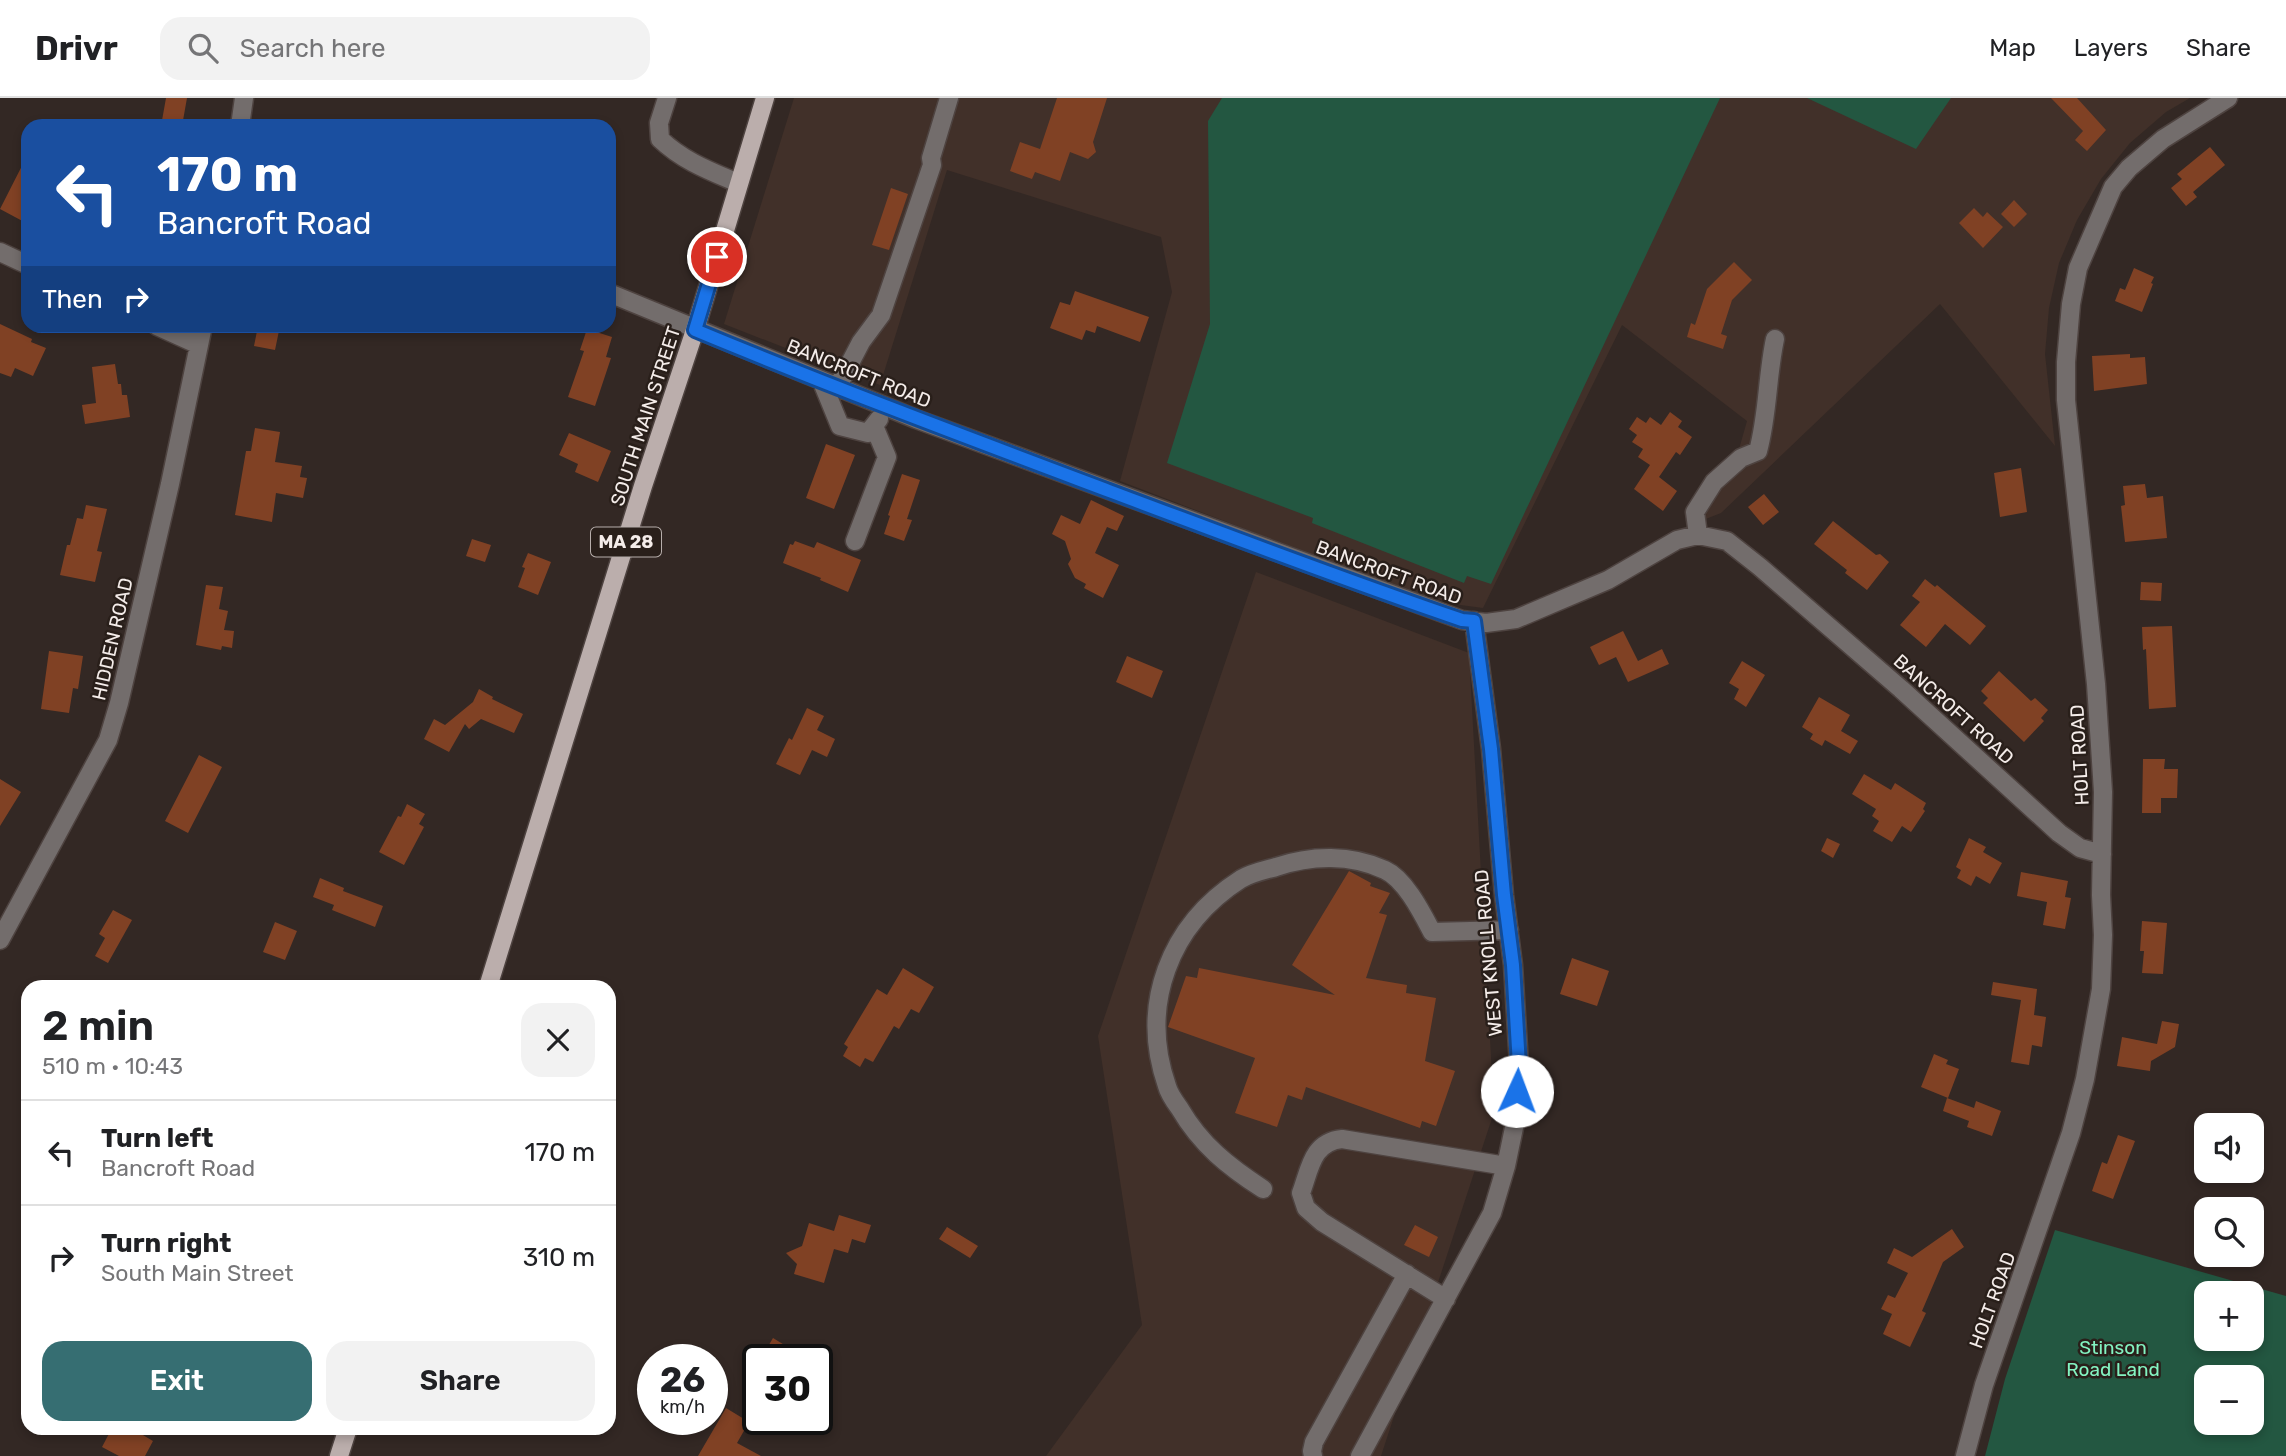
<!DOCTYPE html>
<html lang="en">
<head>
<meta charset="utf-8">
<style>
  body { margin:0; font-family:Rubik,sans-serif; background:#f2f2f2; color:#202124; height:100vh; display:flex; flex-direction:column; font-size:26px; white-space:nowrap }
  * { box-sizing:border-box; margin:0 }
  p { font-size:23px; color:#757577 }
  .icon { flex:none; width:38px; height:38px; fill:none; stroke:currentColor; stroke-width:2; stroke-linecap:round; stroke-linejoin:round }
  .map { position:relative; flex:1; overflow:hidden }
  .panel { position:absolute; left:21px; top:882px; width:595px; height:455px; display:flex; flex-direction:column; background:#fff; border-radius:21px; box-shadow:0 4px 10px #0003 }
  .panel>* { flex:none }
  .banner { position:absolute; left:21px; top:21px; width:595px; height:214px; border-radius:21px; box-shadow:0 4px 10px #0003; background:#1a4fa0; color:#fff; overflow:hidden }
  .fabs { position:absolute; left:2194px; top:1015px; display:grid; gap:14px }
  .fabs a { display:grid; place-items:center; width:70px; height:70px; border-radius:14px; background:#fff; box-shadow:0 4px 10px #0003; font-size:35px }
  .speed { position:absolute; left:637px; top:1246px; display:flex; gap:14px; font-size:35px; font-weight:700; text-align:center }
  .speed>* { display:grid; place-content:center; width:91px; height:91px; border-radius:50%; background:#fff; box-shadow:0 4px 10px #0003; line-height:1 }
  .speed small { font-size:18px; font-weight:400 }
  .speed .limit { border:4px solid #111; border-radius:10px; background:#fff; color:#111 }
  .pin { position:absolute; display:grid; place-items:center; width:60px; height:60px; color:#fff; margin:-30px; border:4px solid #fff; border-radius:50%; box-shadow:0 2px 7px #0007 }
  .me { position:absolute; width:77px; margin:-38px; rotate:2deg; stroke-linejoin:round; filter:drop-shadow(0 0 5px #0008) }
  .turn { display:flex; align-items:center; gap:24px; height:147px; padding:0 21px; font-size:32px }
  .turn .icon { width:91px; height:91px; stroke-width:2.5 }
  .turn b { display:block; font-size:49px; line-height:60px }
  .then { display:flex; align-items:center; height:66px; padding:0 21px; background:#0003; gap:14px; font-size:26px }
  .round { display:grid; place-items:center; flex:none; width:74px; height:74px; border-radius:21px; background:#f2f2f2 }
  .summary { display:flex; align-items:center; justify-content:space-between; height:119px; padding:0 21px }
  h1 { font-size:42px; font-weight:600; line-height:52px }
  .action { display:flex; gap:14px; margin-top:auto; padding:14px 21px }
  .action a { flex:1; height:80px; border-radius:21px; background:#366e72; color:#fff; font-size:28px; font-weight:600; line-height:80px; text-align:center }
  .action a+a { background:#f2f2f2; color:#202124 }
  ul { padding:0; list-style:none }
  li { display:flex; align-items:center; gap:21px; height:105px; padding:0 21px; border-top:2px solid #e0e0e0 }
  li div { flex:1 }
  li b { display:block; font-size:26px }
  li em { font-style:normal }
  header { display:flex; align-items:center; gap:42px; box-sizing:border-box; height:98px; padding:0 35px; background:#fff; border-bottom:2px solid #e0e0e0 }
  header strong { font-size:33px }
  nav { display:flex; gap:38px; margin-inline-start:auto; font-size:24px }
  .search { width:490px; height:63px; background:#f2f2f2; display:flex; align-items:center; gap:18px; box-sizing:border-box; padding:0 24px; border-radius:21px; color:#757577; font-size:26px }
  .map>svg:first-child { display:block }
</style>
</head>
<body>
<header>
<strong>Drivr</strong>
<div class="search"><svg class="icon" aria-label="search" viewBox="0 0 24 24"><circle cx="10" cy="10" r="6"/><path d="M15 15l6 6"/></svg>Search here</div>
<nav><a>Map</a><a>Layers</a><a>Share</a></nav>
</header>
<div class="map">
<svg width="2286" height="1358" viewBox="0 0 2286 1358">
  <rect width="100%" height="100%" fill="#332824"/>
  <path fill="#413029" d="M794 0H2190L2166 14 2130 45 2101 81 2077 122 2059 165 2049 210 2045 256 2055 348 1940 206 1721 415 1698 424 1737 358 1747 323 1622 227 1483 510 1453 506 1383 484 1120 383 1172 194 1161 139 947 72 880 287 724 226Z
    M1256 474 1469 555 1494 1014 1381 1358H1046L1142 1227 1098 938Z"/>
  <path fill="#235741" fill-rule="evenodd" d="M1222 0H1720L1491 486 1467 478 1464 485 1312 425 1313 420 1167 365 1210 226 1208 23Z
    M1807 0H1951L1916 51Z
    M2055 1132 2286 1198V1358H1985L2005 1281ZM2252 1195V1241H2207V1195ZM2207 1279H2252V1325H2207Z"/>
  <path fill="#804124" d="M166 0H187L182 28H161Z
    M1057 0H1107L1093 44 1096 54 1088 61 1070 54 1060 83 1035 74 1032 81 1010 73 1020 44 1040 51Z
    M2051 0H2077L2106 32 2087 53 2075 42 2083 33Z
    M2210 49 2225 67 2193 94 2197 99 2186 108 2171 90 2182 81 2177 76Z
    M28 56V126L0 111Z
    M891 90 908 96 889 152 872 147Z
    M2014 102 2027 116 2014 129 2001 116Z
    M1974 110 1983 119 1987 114 2003 129 1983 150 1959 125Z
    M1734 164 1752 182 1732 202 1721 236 1727 238 1723 251 1687 239 1691 225 1695 227 1707 191Z
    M2134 170 2154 179 2151 185 2153 186 2142 214 2115 203 2120 190 2125 192Z
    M1075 193 1149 219 1140 244 1097 228 1095 235 1086 232 1082 242 1050 230 1060 204 1070 207Z
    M0 226 32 241 31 244 46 250 33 278 15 270 11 279 0 275Z
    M258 228H280L275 252 254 248Z
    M587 231 612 239 606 259 611 260 595 308 568 299 584 253 580 252Z
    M2130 256V260L2145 259 2147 286 2094 293 2092 258Z
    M115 266 118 286H121L122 297H127L130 319 85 326 82 307 96 305 92 269Z
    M1670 314 1682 323 1678 329 1692 339 1680 357 1676 354 1659 379 1677 393 1663 413 1634 391 1650 367 1638 359 1643 351 1632 344 1637 337 1629 331 1637 319 1646 325 1650 319 1661 327Z
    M255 330 280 334 275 364 302 368 300 379 307 380 303 400 276 395 272 424 235 417 246 353H251Z
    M569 335 611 353 598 384 575 374 578 366 559 357Z
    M826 346 855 357 834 411 806 400Z
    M2021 370 2027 414 2000 419 1994 375Z
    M902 376 920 382 907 421 912 422 904 443 884 436 890 418 888 417Z
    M2145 386 2147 400 2163 398 2167 440 2125 444 2121 408 2125 407 2123 388Z
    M1764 396 1779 414 1763 427 1748 409Z
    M1091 402 1124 418 1117 433 1107 429 1095 455 1119 467 1103 500 1084 490 1086 486 1075 480 1068 466 1071 461 1065 443 1052 436 1061 417 1080 426Z
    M86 407 107 411 97 453 102 454 95 484 60 477 67 447H70L77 420 83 421Z
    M1833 423 1876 457 1880 456 1889 464 1867 492 1845 475 1847 472 1814 446Z
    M472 441 491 447 485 464 466 458Z
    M795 443 814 450 817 444 861 462 848 494 820 482 821 480 783 465 790 446 793 447Z
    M528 455 551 464 538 497 518 489 525 470 522 469Z
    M1925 481 1935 489 1937 487 1986 528 1970 547 1945 526 1926 549 1900 527 1920 504 1912 498Z
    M2141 484 2162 485 2161 503 2140 502Z
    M206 487 223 489 219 511 228 513 224 532 234 533 232 550 222 548 221 552 196 547Z
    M2172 528 2176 609 2149 611 2146 551 2143 552 2142 529Z
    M1623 533 1638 563 1662 551 1669 566 1628 584 1616 559 1599 567 1590 549Z
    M49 553 83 558 78 591 73 590 69 615 41 611Z
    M1127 558 1163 573 1152 600 1116 584Z
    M1742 563 1765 577 1746 609 1734 601 1739 591 1729 585Z
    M1999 573 2031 603 2035 600 2048 612 2041 620 2044 623 2024 644 1983 605 1988 600 1981 593Z
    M479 591 493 599 492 601 523 616 514 635 481 621 469 631 465 626 449 654 424 641 434 621 445 627 473 604Z
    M1819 599 1850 617 1841 633 1858 643 1850 656 1825 642 1822 648 1810 641 1813 636 1802 629Z
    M807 610 824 618 817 632 835 641 827 659 812 652 800 677 776 666 789 640 792 642Z
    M199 657 222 669 188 735 165 723Z
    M2143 661H2165L2164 671H2178L2177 700H2161V715H2142Z
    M1864 676 1891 692 1895 685 1926 705 1923 711 1925 713 1911 734 1902 728 1892 744 1873 733 1879 723 1872 718 1876 711 1852 696Z
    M0 681 21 694 0 728Z
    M407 706 425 716 419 726 424 729 404 767 379 754 398 718 401 719Z
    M1827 740 1840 746 1833 760 1821 753Z
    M1969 740 1986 749 1983 754 2002 765 1990 786 1976 778 1971 788 1957 780 1961 772 1956 769Z
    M1349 773 1371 785 1370 788 1390 795 1379 815 1387 817 1366 880 1407 887 1406 895 1436 900 1425 963 1455 973 1436 1028 1422 1023 1420 1030 1306 989 1302 1002 1288 997 1277 1029 1235 1015 1255 960 1168 929 1186 878 1197 880 1199 870 1335 897 1292 867Z
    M2021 774 2068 783 2065 799 2071 800 2065 831 2043 827 2047 804 2017 798Z
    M320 780 344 790 343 793 383 808 375 829 332 812 334 807 313 799Z
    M113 812 132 822 108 865 95 858 105 840 99 836Z
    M2142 823 2167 825 2163 876 2142 875 2144 853H2140Z
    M275 824 297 833 285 862 263 854Z
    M1572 860 1609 873 1597 908 1560 896Z
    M903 870 934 889 919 915 911 911 899 931 894 928 873 964 865 960 860 969 843 958 848 949 844 946 877 891 887 897Z
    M1993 884 2037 891 2034 917 2046 919 2042 949 2032 947 2029 967 2011 964 2021 902 1991 897Z
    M2162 923 2179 926 2175 949 2151 963 2150 973 2117 968 2122 939 2157 946Z
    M1934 956 1948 962 1946 966 1959 971 1948 1000 1921 989Z
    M1947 1000 1974 1010 1976 1003 2001 1013 1992 1038 1967 1029 1969 1023 1943 1013Z
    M2118 1037 2135 1043 2113 1101 2092 1093 2102 1064 2107 1066Z
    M839 1117 871 1127 865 1145 852 1141 848 1155 834 1151 824 1185 794 1176 797 1166 786 1155 802 1148 809 1125 834 1133Z
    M1415 1127 1438 1139 1429 1159 1404 1147Z
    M947 1129 978 1148 970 1160 939 1141Z
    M1952 1131 1964 1149 1943 1164 1922 1213 1926 1215 1910 1249 1883 1236 1892 1216 1881 1211 1888 1197 1895 1200 1908 1175 1887 1165 1894 1150 1912 1159Z
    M773 1240 809 1262H760Z
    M726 1310 749 1324 737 1345 761 1358H698Z
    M112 1330 125 1337 131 1330 153 1343 145 1358H119L102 1349Z"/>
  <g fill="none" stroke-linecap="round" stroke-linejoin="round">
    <defs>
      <path id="minor" d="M667 0 659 25 660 41C683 63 710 73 738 85
        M240 28 244 0
        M0 154 28 167
        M609 195 916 321 1462 522 1486 525 1516 521 1608 482 1677 442 1698 437 1727 443 1760 469 1901 591 2059 735 2080 750 2102 756
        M157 228 199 247
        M822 284 840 328 868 335 879 321
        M837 290 861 244 881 217 932 67 931 60 949 0
        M1698 437 1695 414 1714 384 1741 360 1758 353C1768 317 1767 278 1775 241
        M855 443 887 359 874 328
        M0 842 108 642 119 605 170 386 203 228
        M1263 1091C1229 1069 1201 1047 1180 1011 1175 1004 1169 996 1167 988 1139 907 1169 827 1241 781 1251 775 1265 772 1276 769 1311 757 1351 756 1385 772 1405 781 1422 815 1432 834L1509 832
        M1446 1201 1322 1124 1306 1110 1301 1095C1310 1071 1312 1044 1342 1041L1506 1068
        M1313 1358 1312 1353 1314 1344 1407 1176
        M1360 1358 1492 1115 1506 1068 1516 1020 1519 967 1513 867 1504 797 1491 651 1474 523
        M1965 1358 1984 1287 2071 1035 2085 981 2101 891 2103 837 2101 797 2103 694 2096 586 2066 302V264L2071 206 2078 170 2113 89 2129 70 2163 41 2228 0"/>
      <path id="major" d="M488 889 643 388 695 232 765 0
        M339 1358 348 1330"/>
    </defs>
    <use href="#minor" stroke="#4e4340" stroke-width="21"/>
    <use href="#major" stroke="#4e4340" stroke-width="21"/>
    <use href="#minor" stroke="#736d6c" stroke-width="18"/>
    <use href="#major" stroke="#bbaeac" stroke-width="18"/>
  </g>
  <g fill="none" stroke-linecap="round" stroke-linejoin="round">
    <defs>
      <path id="route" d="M717 159 695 232C832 289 971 341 1109 393 1227 437 1344 482 1462 522L1474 523 1491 651 1504 797 1513 867 1519 967 1517 993"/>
    </defs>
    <use href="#route" stroke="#114b97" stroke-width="18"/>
    <use href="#route" stroke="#1a73e8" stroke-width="12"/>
  </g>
  <g text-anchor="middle" stroke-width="5" stroke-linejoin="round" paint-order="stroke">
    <rect fill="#291f1a" stroke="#b7aeab" stroke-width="2" x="591" y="429.5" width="70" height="29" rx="5"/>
    <g font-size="18" font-weight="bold" fill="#f4ece9">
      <text x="626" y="450">MA 28</text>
    </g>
    <g font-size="19" fill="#f4ece9" stroke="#291f1a">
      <text transform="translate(859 275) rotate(22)" y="7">BANCROFT ROAD</text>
      <text transform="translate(645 318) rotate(-72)" y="7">SOUTH MAIN STREET</text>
      <text transform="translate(1389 474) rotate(20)" y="7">BANCROFT ROAD</text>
      <text transform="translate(112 541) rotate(-77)" y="7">HIDDEN ROAD</text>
      <text transform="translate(1954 611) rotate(42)" y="7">BANCROFT ROAD</text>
      <text transform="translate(2079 657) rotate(-93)" y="7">HOLT ROAD</text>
      <text transform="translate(1488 855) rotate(-95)" y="7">WEST KNOLL ROAD</text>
      <text transform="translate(1992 1202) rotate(-70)" y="7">HOLT ROAD</text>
    </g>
    <g font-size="19" fill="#83f3c1" stroke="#291f1a">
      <text x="2113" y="1256">Stinson<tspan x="2113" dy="22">Road Land</tspan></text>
    </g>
  </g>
</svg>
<div class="fabs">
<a><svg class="icon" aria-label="sound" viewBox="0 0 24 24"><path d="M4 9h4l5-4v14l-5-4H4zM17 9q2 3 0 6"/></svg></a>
<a><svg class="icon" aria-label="search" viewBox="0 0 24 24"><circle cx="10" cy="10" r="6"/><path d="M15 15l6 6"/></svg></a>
<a>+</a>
<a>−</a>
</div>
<div class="speed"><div>26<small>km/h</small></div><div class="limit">30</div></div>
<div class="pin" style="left:717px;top:159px;background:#d93025"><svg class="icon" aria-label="arrive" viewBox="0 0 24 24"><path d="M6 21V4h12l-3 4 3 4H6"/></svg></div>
<svg class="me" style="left:1517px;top:993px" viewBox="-20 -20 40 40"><circle r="19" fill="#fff"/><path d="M0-13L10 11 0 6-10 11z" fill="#1a73e8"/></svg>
<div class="banner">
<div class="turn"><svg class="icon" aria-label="left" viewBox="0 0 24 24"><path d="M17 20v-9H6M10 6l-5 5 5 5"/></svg><div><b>170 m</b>Bancroft Road</div></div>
<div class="then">Then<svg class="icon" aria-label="right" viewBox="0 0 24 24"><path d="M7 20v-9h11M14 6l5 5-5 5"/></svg></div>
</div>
<section class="panel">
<div class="summary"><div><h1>2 min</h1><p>510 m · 10:43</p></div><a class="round"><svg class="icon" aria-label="close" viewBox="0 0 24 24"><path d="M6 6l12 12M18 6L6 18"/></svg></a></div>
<ul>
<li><svg class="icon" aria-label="left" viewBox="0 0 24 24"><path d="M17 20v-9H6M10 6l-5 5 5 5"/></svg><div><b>Turn left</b><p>Bancroft Road</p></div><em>170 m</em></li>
<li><svg class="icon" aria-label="right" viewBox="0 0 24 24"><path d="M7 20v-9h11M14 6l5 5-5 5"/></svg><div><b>Turn right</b><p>South Main Street</p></div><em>310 m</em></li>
</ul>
<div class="action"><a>Exit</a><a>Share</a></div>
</section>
</div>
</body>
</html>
